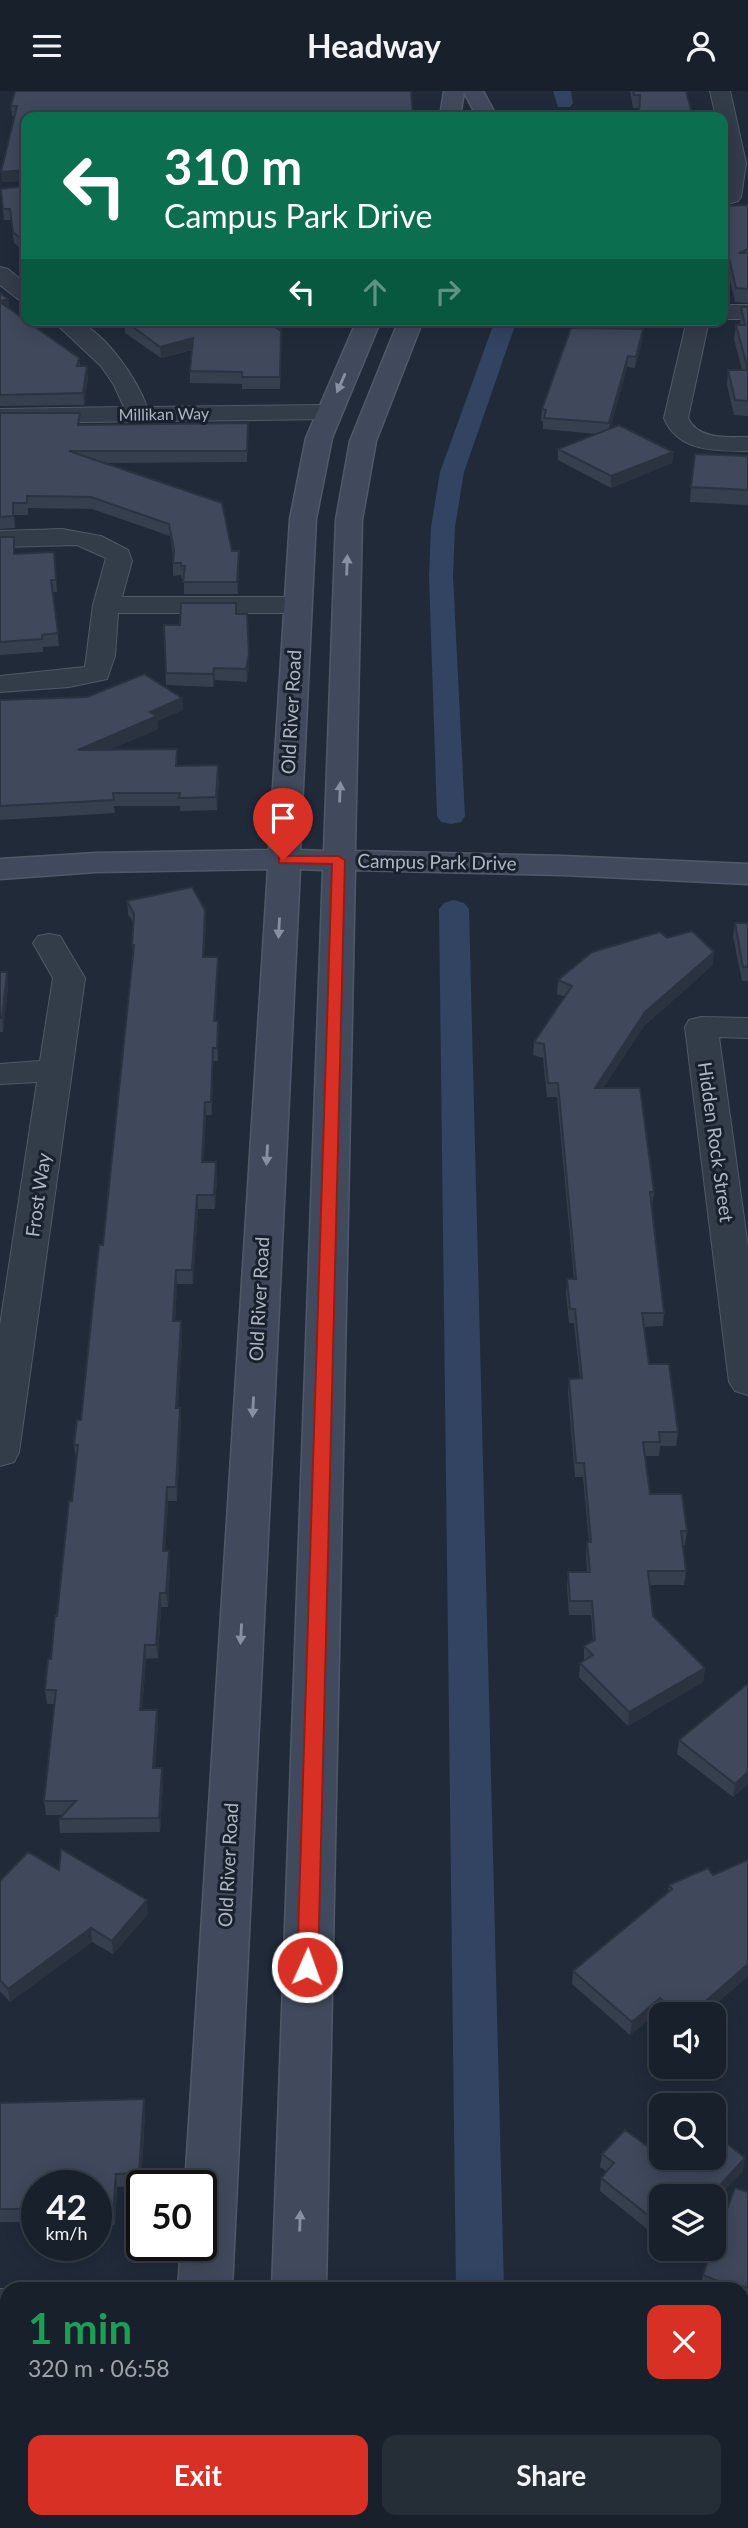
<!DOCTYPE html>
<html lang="en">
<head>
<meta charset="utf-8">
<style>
  body { margin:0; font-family:Lato,sans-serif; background:#252d37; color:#f1f3f6; height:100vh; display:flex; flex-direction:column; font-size:26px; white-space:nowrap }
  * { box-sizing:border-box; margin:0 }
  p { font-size:23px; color:#9fa3a9 }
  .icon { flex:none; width:38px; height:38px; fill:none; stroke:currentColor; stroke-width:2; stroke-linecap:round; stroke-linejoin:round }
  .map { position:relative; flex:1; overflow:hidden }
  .sheet { position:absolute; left:0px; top:2191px; width:749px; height:247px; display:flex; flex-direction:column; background:#18202b; border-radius:21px 21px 0 0; box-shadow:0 4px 18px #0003,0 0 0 2px #363e47 }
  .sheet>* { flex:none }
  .banner { position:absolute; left:21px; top:21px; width:707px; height:214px; border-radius:14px; box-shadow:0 4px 18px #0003,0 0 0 2px #363e47; background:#0b6e4f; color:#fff; overflow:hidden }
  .buttons { position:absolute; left:649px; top:1911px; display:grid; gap:14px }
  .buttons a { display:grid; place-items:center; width:77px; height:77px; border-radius:14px; background:#18202b; box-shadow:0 4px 18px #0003,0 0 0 2px #363e47; font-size:35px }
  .speed { position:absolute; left:21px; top:2079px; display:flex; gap:14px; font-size:35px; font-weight:700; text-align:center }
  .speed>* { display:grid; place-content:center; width:91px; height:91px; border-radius:50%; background:#18202b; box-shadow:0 4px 18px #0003,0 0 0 2px #363e47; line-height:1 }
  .speed small { font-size:18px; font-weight:400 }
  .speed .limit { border:4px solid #111; border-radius:10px; background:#fff; color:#111 }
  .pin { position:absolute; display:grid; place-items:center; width:60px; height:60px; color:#fff; margin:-72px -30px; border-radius:50% 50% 50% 0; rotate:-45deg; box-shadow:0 0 7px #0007 }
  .pin .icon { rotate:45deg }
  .me { position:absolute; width:77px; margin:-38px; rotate:2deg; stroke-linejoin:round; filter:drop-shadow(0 0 5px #0008) }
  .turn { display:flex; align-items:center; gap:24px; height:147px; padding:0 28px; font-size:32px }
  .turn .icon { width:91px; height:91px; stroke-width:2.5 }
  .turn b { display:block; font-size:49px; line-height:60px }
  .lanes { display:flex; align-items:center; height:66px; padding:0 28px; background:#0003; justify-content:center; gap:35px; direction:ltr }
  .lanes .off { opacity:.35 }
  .round { display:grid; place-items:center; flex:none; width:74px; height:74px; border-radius:14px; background:#252d37 }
  .head { display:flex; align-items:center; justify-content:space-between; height:119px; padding:0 28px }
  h1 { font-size:42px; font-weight:700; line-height:52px; color:#1e9e55 }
  .action { display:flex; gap:14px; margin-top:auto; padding:14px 28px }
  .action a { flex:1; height:80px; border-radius:14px; background:#d93025; color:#fff; font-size:28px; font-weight:700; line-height:80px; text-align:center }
  .action a+a { background:#252d37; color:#f1f3f6 }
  header { display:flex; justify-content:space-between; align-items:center; height:91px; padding:0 28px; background:#18202b; font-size:32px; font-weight:700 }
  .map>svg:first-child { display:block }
</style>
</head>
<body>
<header><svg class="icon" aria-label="menu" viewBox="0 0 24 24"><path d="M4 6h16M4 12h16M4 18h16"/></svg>Headway<svg class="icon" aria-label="person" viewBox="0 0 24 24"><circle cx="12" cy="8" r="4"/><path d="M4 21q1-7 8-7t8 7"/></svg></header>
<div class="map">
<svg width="748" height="2437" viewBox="0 0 748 2437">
  <rect width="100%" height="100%" fill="#202a39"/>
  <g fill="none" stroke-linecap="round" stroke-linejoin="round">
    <path fill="#324461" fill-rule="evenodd" d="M553 0H571L573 12 570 16H558Z
      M495 229H517L464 381 455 436 453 485 465 725 461 731 451 733 441 731 437 725 429 485 431 436 440 381Z
      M454 809 464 812 469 818 504 2198H456L439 818 444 812Z
      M458 2431H510L511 2437H459Z"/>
    <defs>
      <path id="street" d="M710 0H730L746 72 741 106 738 110 731 112 723 109 726 72 723 57V26H716Z
        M487 20H519L529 26H477Z
        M0 176 8 178 26 193V210L18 208 0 194Z
        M723 214H748V228H723Z
        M52 229C60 229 72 227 79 231 107 244 137 288 147 316L329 314 337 316 341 321 337 326 329 328 0 332V318L124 316 114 294 101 275Z
        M687 229H709L688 327C698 349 728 346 748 346V360C716 360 678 361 664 327Z
        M62 438 101 445 128 459 132 470 122 506H297L306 508 310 514 306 520 297 522H118L115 565 107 588 69 596 0 601V585L85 576 93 514 106 467 77 454 0 456V440Z
        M49 843 60 845 85 887 19 1361 14 1371 0 1375V1234L37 991 0 993V973L40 970 53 887 33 852 38 845Z
        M701 926 748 927V947L719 946 748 1156V1304L735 1300 729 1291 685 936 689 929Z
        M0 2198H8L7 2246H0Z"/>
      <path id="secondary" d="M444 0H483L497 26H477L464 1 460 26H440Z
        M357 229H381L332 347 316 428 300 759 324 760 336 429 350 350 399 229H423L376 350 362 429 355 760 563 765 748 773V793L563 784 355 779 326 2198H272L323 779 300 778 232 2198H178L181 2154H201V2095H185L268 778 96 781 0 788V768L96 762 269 759 290 428 306 347Z
        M165 2431H221V2437H163Z
        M234 2431H320L321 2437H233Z"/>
    </defs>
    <use href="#street" stroke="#515967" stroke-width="2"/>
    <use href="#secondary" stroke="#515967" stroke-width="3"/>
    <use href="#street" fill="#333c49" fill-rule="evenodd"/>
    <use href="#secondary" fill="#414a5c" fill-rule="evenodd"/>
  </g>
  <path fill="#363f4e" d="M15 0 26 26V90L2 91 14 25H12L11 15Z
    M630 0H686L693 26H639V17H633Z
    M26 95V162L14 152 11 129H4L1 98Z
    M748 114V212L735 211 728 181 723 183Z
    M0 202 8 208 9 217 79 267 80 275 88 287 84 314 0 315Z
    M741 216H748V325L734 324 727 294 728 279H742L734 248 736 234H740Z
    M120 229H304L282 235 280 298H242V293L190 292V280L192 259 161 267 125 242V232Z
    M643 238 642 249 635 277 627 276 610 338 673 361 672 372 611 397 558 369V358L597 343 543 338V330H541L542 318Z
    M0 322 81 334 248 332 247 371 104 372 232 460H239L238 503H184V488H182L181 484 173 485V465L170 445 92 418 28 417V424H14L15 437 0 438Z
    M748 365V414L690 411 691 396Z
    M0 446 15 463 54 461 57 501H53L59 555 43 556V561L0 564Z
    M236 512 237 523 249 576 247 591 215 589 213 596 166 594 164 534H180Z
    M182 607 183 619 157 630 158 638 109 659 177 658V675L219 687 217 719 180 720V715H114L115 722 0 729V609Z
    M127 810 206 832 204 866H218V879L215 930H218V970H213L212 1024H206L203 1071 217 1084 215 1118H198L193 1193H177L175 1230 182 1244 178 1317H180L181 1331 177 1410H168L165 1460 170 1474 168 1516H161L158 1567 146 1568 142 1619H157L158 1633 155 1677 163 1691 160 1741 60 1742 59 1728 63 1724H46L44 1710 55 1613H47L45 1599 57 1525 72 1410 76 1368 74 1354 81 1329 103 1154 133 867 132 854 134 833 128 823Z
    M735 832H748V890H742L733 845Z
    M667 847 713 874 644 935 603 997 654 1101 652 1115 664 1222 663 1235 644 1236 649 1273 678 1341 676 1355H660L659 1365H645L650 1403 687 1440 685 1454H683L686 1480 684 1494H649L653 1525 705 1577 703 1591 628 1635 579 1586 580 1572 584 1570V1555L593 1550 591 1524H569L567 1495 568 1481H587L586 1465 587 1451H589L583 1386H575L568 1302 569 1288 580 1287 574 1232H569L566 1202 567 1188H574L557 1006H547L543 967 533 964 534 951 565 906 557 903 558 889Z
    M0 881 8 895 3 941H0Z
    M679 1649 748 1693 733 1706 677 1663Z
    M748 1769V1885L704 1923 662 1924 658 1921 630 1944 572 1893 573 1880 668 1802 669 1794 713 1784Z
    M0 1790 148 1823 113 1863 92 1851 10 1911 0 1900Z
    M144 2008 145 2021 141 2095 117 2096 115 2134 96 2135V2095H37V2131H0V2012Z
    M647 2055 662 2056 743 2080 662 2105V2150L600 2100 601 2087 607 2081 600 2076 602 2063Z
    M748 2101V2211L742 2209V2198H703L700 2197 703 2184Z
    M748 2288V2366L742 2354V2290Z
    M627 2431H742L748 2437H696L689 2431 683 2437H672L667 2432 662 2437H633Z"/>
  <path fill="#2c3340" d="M25 79 26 89 2 91 1 81Z
    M729 167 728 181 723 183V170Z
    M8 208 9 219 0 210Z
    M281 229H304L282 235 280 298V286L272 234Z
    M643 238 642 249 635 277 636 266Z
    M193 247V258L161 267 160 256Z
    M628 265 627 276 609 344V332Z
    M87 275 88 287 84 314 83 302Z
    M673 361 672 372 611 397V385Z
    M239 460V472L238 503 237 491Z
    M249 564V576L247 591 246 578Z
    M214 577 215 589 213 596V583Z
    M182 607 183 619 157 630 158 638 79 672 78 659 150 621Z
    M218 674 219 687 217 719 216 706Z
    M205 819 206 832 203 879V866Z
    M714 861 713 874 644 935 594 1011 595 997 645 921Z
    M218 866V879L215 944 214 930Z
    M7 881 8 895 3 941 2 927Z
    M218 930 219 944 218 970 217 957Z
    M213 957V970L212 1024 211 1011Z
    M205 1011 206 1024 203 1085 202 1071Z
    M216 1071 217 1084 215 1118 214 1104Z
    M197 1104 198 1118 193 1193 192 1179Z
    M176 1179 177 1193 174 1244 173 1230Z
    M181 1230 182 1244 177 1331 176 1317Z
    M180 1317 181 1331 177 1410 176 1396Z
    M167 1396 168 1410 164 1474 163 1460Z
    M169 1460 170 1474 168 1516 166 1502Z
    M160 1502 161 1516 158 1567 156 1554Z
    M145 1554 146 1568 141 1633 140 1619Z
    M705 1577 703 1591 628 1635 629 1621Z
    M157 1619 158 1633 154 1691 153 1677Z
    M162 1677 163 1691 160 1741 159 1727Z
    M748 1681V1693L733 1706 735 1693Z
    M147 1809 148 1823 113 1863 112 1850Z
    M91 1837 92 1851 10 1911 8 1898Z
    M748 1873V1885L704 1923H691Z
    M660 1907 658 1921 630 1944 632 1931Z
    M144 2008 145 2021 141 2095 139 2082Z
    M745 2067 743 2080 714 2111V2105H710Z
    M116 2083 117 2096 115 2134 113 2121Z
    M2 2375 4 2387 0 2437V2396Z
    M658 2431H667L662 2437H652Z
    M680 2431H689L683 2437H679Z"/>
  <path fill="#3f495b" stroke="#2c3340" stroke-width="2" d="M15 0H411L413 26H26V80L25 79 1 81 17 15H11Z
    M633 0H686L693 26H639L640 4H634Z
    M26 95V152L13 141 10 118H3L1 98Z
    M748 114V158L739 162H748V198L736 197 729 167 723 170V115Z
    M0 202 8 208 0 210Z
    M0 211 79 267 77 275H87L83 302 0 304Z
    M741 216H748V310L735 309 728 279H748L736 234H745Z
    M129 229H281L272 234 281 240 280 286H242V281L190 280 193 247 160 256 125 230Z
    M571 237 643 238 636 266 628 265 609 332 544 327 546 319 542 318Z
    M0 322H80L78 334 248 332 247 360H69L222 412 232 460H239L237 491H183L185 475H181V472H173L174 459 169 433 91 406 27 405V412H13V425L0 426Z
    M619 334 673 361 611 385 558 358Z
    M695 363 748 365V399L691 396Z
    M0 446H14V463L54 461 56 489H51L58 542 42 544V548L0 551Z
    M181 512H236V523H247L249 564 246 578 214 577 213 583 166 582 164 534H180Z
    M144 583 182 607 150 621 157 625 78 659 177 658 176 675 218 674 216 706 179 707 180 702H113L114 709 0 715V609L87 606Z
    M192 796 205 819 203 866H218L214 930H218L217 957H213L211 1011H205L202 1071H216L214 1104H197L192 1179H176L173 1230H181L176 1317H180L176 1396H167L163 1460H169L166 1502H160L156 1554H145L140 1619H157L153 1677H162L159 1727 59 1728 76 1710H44L56 1599H45L48 1568H51L55 1525H57L69 1410H72L78 1354H74L77 1329H81L99 1154H103L134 854H132L134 823 127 810Z
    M735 832H748V876H743Z
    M692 840 714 861 645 921 595 997H640L654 1101H650L664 1222H642L649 1273H669L678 1341H659L660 1351H643L650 1403H682L687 1440H681L686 1480H648L653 1525 705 1577 629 1621 580 1572 593 1564 584 1555 595 1549 592 1510H570L568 1481H590L587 1451H591L584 1372H576L569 1288 582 1287 575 1218H570L567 1188H576L558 992H548L544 953 534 951 572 895 558 889 592 861 660 841 667 847Z
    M0 881H7L2 927H0Z
    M746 1594 748 1595V1681L735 1693 679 1649Z
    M61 1758 147 1809 112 1850 91 1837 8 1898 0 1889V1790L28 1761 59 1779Z
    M748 1769V1873L691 1923H678L660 1907 632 1931 573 1880 672 1798 669 1794 708 1777 713 1784Z
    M144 2008 139 2082 116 2083 113 2121 96 2122V2095H37V2118H0V2012Z
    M625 2039 647 2055 652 2049 662 2056V2067H714V2042L745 2067 710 2105H662V2135L601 2087 614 2072 602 2063Z
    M735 2097 748 2101V2197L743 2195 742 2198H737L703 2184 712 2158H714V2153Z
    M748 2288V2349L742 2337V2290Z
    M742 2372 748 2378V2437H710L704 2431H742Z
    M0 2375H2L0 2396Z
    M641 2431H658L652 2437H647Z"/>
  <defs><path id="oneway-solid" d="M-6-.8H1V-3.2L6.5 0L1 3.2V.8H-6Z" transform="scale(1.75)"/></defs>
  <g fill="#8890a1">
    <use href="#oneway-solid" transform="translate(341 292) rotate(114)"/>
    <use href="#oneway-solid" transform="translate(347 474) rotate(-88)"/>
    <use href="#oneway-solid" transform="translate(340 701) rotate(-88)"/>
    <use href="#oneway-solid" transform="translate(279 837) rotate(93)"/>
    <use href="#oneway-solid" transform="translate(267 1064) rotate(93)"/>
    <use href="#oneway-solid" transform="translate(253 1316) rotate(93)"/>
    <use href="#oneway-solid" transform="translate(241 1543) rotate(93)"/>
    <use href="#oneway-solid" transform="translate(300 2130) rotate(-88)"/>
  </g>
  <path fill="#d93025" stroke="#8d1f18" stroke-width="2" d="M283 765H338L345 769 318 1876 315 1882 307 1885 300 1882 297 1876 332 773 279 772V766Z"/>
  <g text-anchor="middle" stroke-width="6" stroke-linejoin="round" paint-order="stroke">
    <g font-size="16" fill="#aeb6c6" stroke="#19212d">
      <text transform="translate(164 323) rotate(-1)" y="6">Millikan Way</text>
    </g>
    <g font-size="19" fill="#aeb6c6" stroke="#19212d">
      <text transform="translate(291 621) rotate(-87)" y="7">Old River Road</text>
      <text transform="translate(437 771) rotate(1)" y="7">Campus Park Drive</text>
      <text transform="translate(716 1051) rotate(82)" y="7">Hidden Rock Street</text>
      <text transform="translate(38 1104) rotate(-82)" y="7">Frost Way</text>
      <text transform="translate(259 1208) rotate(-87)" y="7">Old River Road</text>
      <text transform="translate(228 1774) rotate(-87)" y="7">Old River Road</text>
    </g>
  </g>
</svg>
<div class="buttons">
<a><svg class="icon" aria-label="sound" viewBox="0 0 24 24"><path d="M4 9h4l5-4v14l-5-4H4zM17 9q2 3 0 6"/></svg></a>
<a><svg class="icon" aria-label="search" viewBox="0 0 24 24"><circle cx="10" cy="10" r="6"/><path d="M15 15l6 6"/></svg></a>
<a><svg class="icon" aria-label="layers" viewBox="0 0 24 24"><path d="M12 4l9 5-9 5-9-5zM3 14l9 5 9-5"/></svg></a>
</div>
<div class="speed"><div>42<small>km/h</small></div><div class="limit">50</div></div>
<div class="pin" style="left:283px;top:769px;background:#d93025"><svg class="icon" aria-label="arrive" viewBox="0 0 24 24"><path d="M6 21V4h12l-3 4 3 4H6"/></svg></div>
<svg class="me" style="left:307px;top:1876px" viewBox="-20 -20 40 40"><circle r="17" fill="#d93025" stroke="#fff" stroke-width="3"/><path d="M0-11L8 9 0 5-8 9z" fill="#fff"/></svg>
<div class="banner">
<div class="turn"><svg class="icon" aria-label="left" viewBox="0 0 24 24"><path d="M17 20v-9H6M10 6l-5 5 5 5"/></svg><div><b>310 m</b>Campus Park Drive</div></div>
<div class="lanes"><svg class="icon" aria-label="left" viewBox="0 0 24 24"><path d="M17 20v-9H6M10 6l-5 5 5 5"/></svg><svg class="icon off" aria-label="ahead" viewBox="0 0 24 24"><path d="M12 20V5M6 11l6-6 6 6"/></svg><svg class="icon off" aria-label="right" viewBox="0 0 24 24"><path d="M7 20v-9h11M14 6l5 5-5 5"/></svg></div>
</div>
<section class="sheet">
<div class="head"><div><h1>1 min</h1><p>320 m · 06:58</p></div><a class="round" style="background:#d93025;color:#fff"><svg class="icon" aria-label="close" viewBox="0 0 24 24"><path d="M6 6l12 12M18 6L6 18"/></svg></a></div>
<div class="action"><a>Exit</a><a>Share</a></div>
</section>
</div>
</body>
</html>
